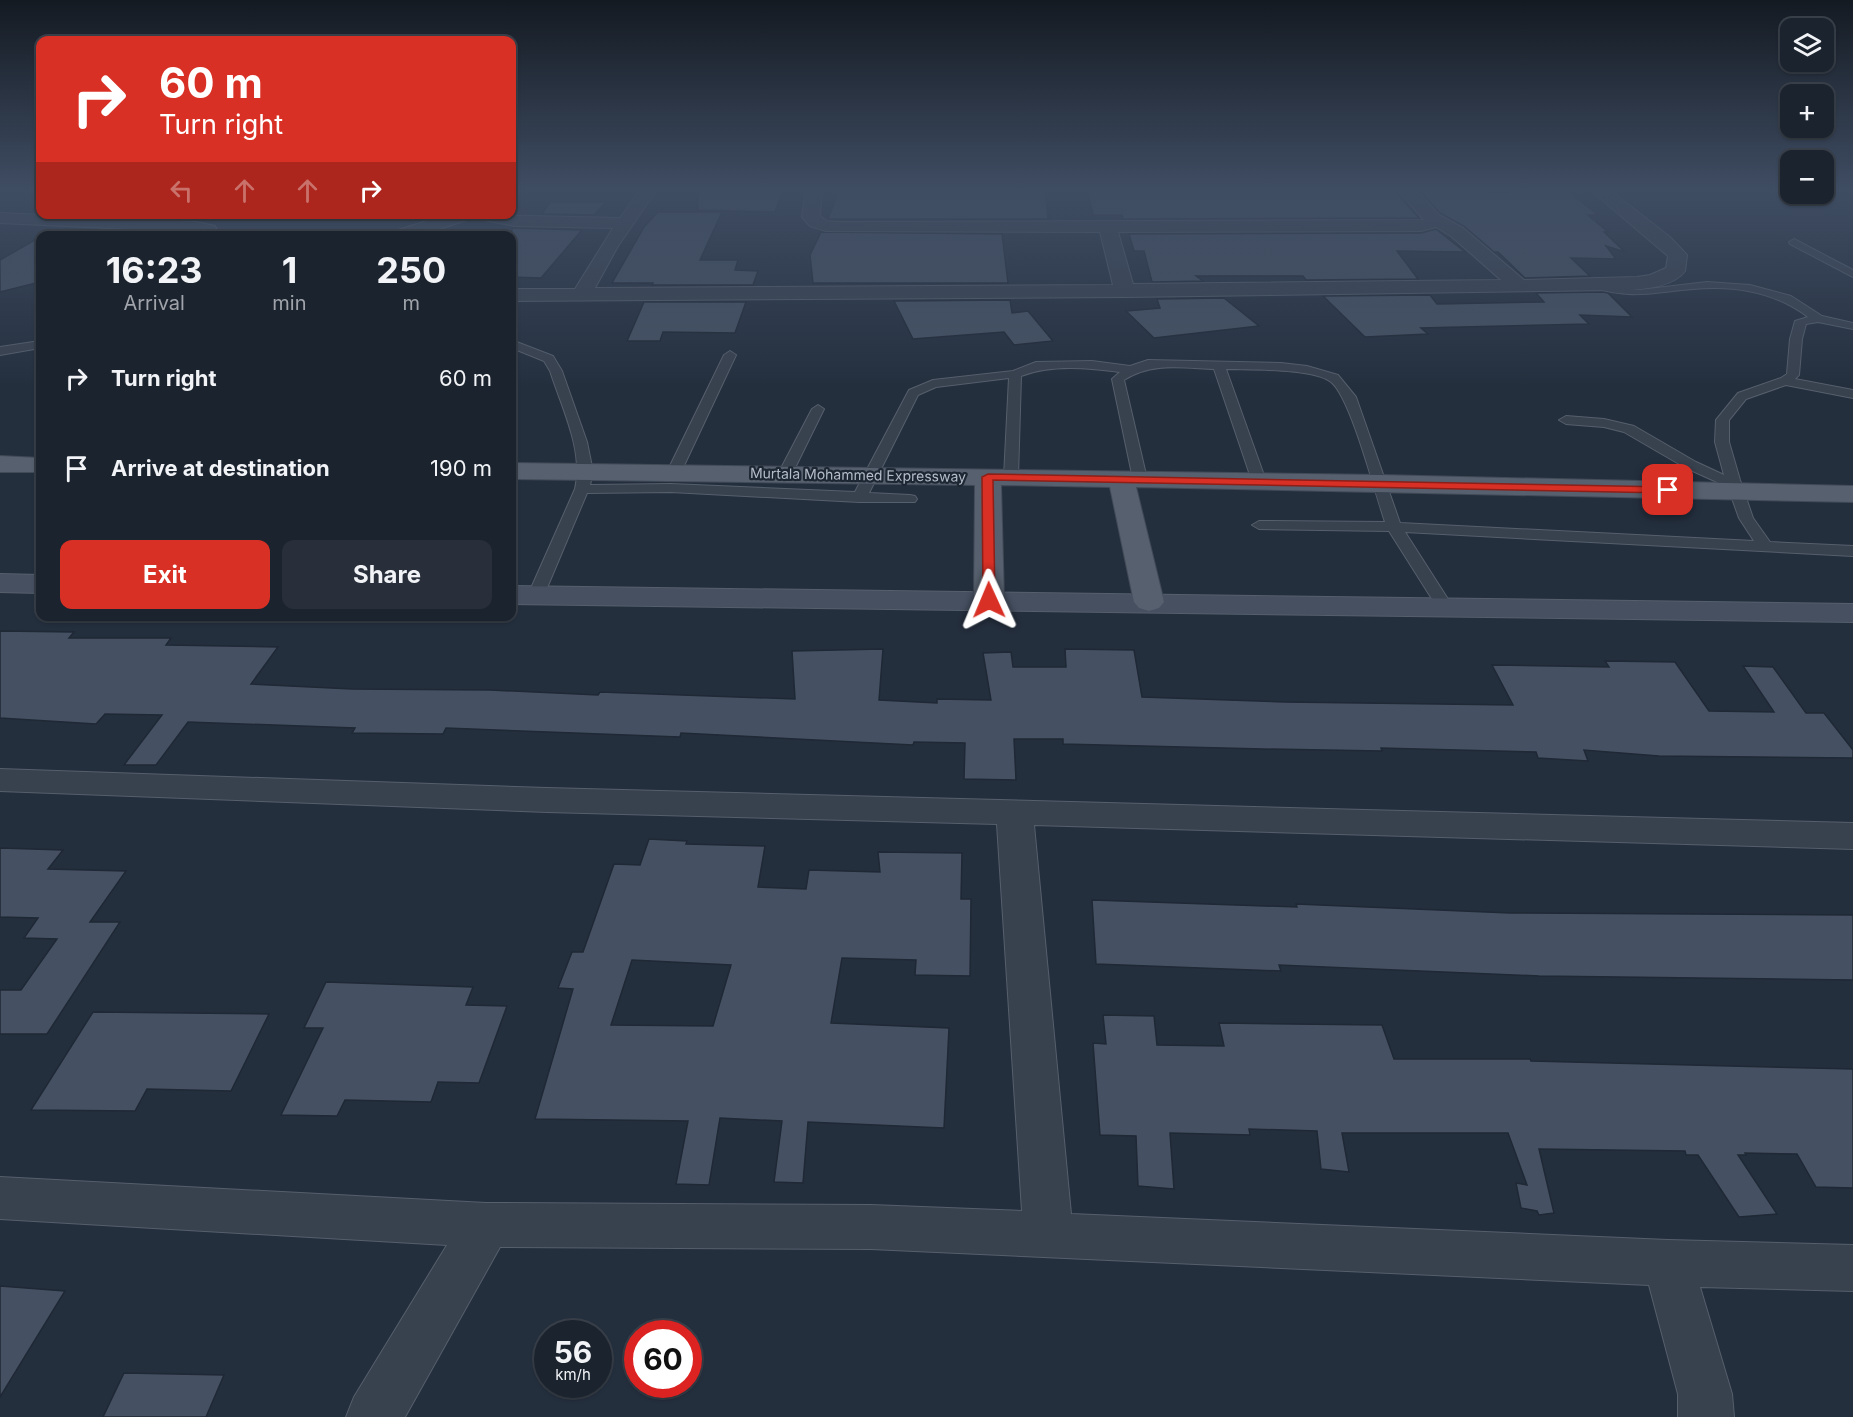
<!DOCTYPE html>
<html lang="en">
<head>
<meta charset="utf-8">
<style>
  body { margin:0; font-family:Inter,sans-serif; background:#282f3a; color:#f1f3f6; height:100vh; display:flex; flex-direction:column; font-size:22px; white-space:nowrap }
  * { box-sizing:border-box; margin:0 }
  p { font-size:20px; color:#a0a4aa }
  .icon { flex:none; width:33px; height:33px; fill:none; stroke:currentColor; stroke-width:2; stroke-linecap:round; stroke-linejoin:round }
  .map { position:relative; flex:1; overflow:hidden }
  .side { position:absolute; left:36px; top:231px; width:480px; height:390px; display:flex; flex-direction:column; background:#1b232e; border-radius:12px; box-shadow:0 2px 4px #0004,0 0 0 2px #39404a }
  .side>* { flex:none }
  .top-card { position:absolute; left:36px; top:36px; width:480px; height:183px; border-radius:12px; box-shadow:0 2px 4px #0004,0 0 0 2px #39404a; background:#d93025; color:#fff; overflow:hidden }
  .fabs { position:absolute; left:1780px; top:18px; display:grid; gap:12px }
  .fabs a { display:grid; place-items:center; width:54px; height:54px; border-radius:12px; background:#1b232e; box-shadow:0 2px 4px #0004,0 0 0 2px #39404a; font-size:30px }
  .speed { position:absolute; left:534px; top:1320px; display:flex; gap:12px; font-size:30px; font-weight:700; text-align:center }
  .speed>* { display:grid; place-content:center; width:78px; height:78px; border-radius:50%; background:#1b232e; box-shadow:0 2px 4px #0004,0 0 0 2px #39404a; line-height:1 }
  .speed small { font-size:15px; font-weight:400 }
  .speed .limit { border:9px solid #d22; background:#fff; color:#111 }
  .pin { position:absolute; display:grid; place-items:center; width:51px; height:51px; color:#fff; margin:-26px; border-radius:12px; box-shadow:0 3px 9px #0006 }
  .me { position:absolute; width:66px; margin:-33px; rotate:359deg; stroke-linejoin:round; filter:drop-shadow(0 0 4px #0008) }
  .turn { display:flex; align-items:center; gap:21px; height:126px; padding:0 24px; font-size:27px }
  .turn .icon { width:78px; height:78px; stroke-width:2.5 }
  .turn b { display:block; font-size:42px; line-height:51px }
  .lanes { display:flex; align-items:center; height:57px; padding:0 24px; background:#0003; justify-content:center; gap:30px; direction:ltr }
  .lanes .off { opacity:.35 }
  .eta { display:flex; justify-content:space-evenly; align-items:center; height:102px; text-align:center }
  .eta b { font-size:36px; font-weight:700; line-height:42px }
  .primary-button { display:flex; gap:12px; margin-top:auto; padding:12px 24px }
  .primary-button a { flex:1; height:69px; border-radius:12px; background:#d93025; color:#fff; font-size:24px; font-weight:700; line-height:69px; text-align:center }
  .primary-button a+a { background:#282f3a; color:#f1f3f6 }
  ul { padding:0; list-style:none }
  li { display:flex; align-items:center; gap:18px; height:90px; padding:0 24px }
  li div { flex:1 }
  li b { display:block; font-size:22px }
  li em { font-style:normal }
  .map>svg:first-child { display:block }
</style>
</head>
<body>
<div class="map">
<svg width="1853" height="1417" viewBox="0 0 1853 1417">
  <rect width="100%" height="100%" fill="#242f3e"/>
  <path fill="#455162" stroke="#1f2835" stroke-width="1.5" fill-rule="evenodd" d="M698 188H784L775 212 698 210Z
    M840 188H1045L1048 219H828Z
    M1087 188H1381L1382 191H1395L1419 218 1123 219 1122 215H1093Z
    M1504 188H1564L1598 215H1588L1608 232H1604L1625 252 1606 246 1616 259 1571 258 1590 276 1525 278 1498 252H1494L1464 226 1440 213 1420 191 1508 192Z
    M550 202H606L594 215 542 214Z
    M658 212H722L700 260H738L735 270 758 271 753 285H652L653 283H612L644 227Z
    M512 228H515L582 230 541 278 512 277Z
    M1436 229 1465 252 1397 251 1418 279 1306 280 1303 276H1196L1203 281 1152 282 1144 251H1134L1129 234 1421 233Z
    M821 232 1002 234 1008 283H813L810 255Z
    M40 237V282L0 292V260Z
    M1603 292 1608 293 1632 317 1580 315 1589 324 1421 328 1428 334 1365 337 1323 296 1430 295 1437 304 1544 302 1536 293Z
    M1224 298 1259 326 1154 338 1126 311 1160 308 1157 299Z
    M1010 300 1012 313 1028 311 1053 341 1014 345 1004 332 913 339 894 301Z
    M644 302H746L735 333 663 332 660 341H627Z
    M0 631 74 632 69 638H171L166 645 278 647 251 684 352 689 490 690 598 695 600 692 795 699 792 651 883 649 879 700 937 703V699L991 700 983 653 1011 652 1013 667H1066L1065 649 1134 650 1142 697 1285 702 1513 705 1492 665 1609 667 1605 661 1675 662 1709 711 1774 712 1743 666 1773 667 1806 713H1824L1853 750V758L1659 756 1584 750 1588 761 1538 758 1536 752 1381 748 1382 751 1263 749 1063 744V739H1014L1016 780 964 779 965 743 914 742 913 745 681 733 680 737 446 728 443 734 352 733 355 728 188 722 156 765H124L162 715 105 714 96 724 0 718Z
    M649 839 687 841 686 844 765 846 758 887 806 889 809 870 880 872 878 852 962 853 961 899H971L970 976 915 975 916 960 842 958 831 1023 949 1028 944 1128 808 1122 803 1183 774 1182 782 1121 720 1118 709 1185 676 1184 688 1121 535 1119 573 989 558 988 572 952H583L614 864 640 865ZM632 960 731 965 713 1026 611 1025Z
    M0 848 63 850 48 869 126 871 90 922H120L47 1034H0V990H21L57 939 24 938 38 918 0 917Z
    M1092 900 1297 907 1296 904 1510 913 1853 915V980L1539 976 1279 965 1281 971 1096 964Z
    M326 982 473 987 466 1005 507 1006 479 1083 438 1082 431 1102 345 1100 337 1116 281 1115 323 1028H304Z
    M93 1012 269 1014 231 1091 147 1089 135 1111 31 1110Z
    M1103 1015 1154 1016 1157 1045 1224 1046 1219 1023 1382 1025 1394 1059H1530L1531 1061 1853 1069V1188L1816 1187 1797 1154 1745 1153 1746 1155H1738L1777 1214 1739 1217 1698 1155H1686L1685 1151 1539 1149 1554 1213 1539 1215 1537 1211 1521 1208 1516 1183 1527 1185 1508 1133H1342L1349 1172 1321 1169 1317 1131 1249 1129 1250 1135 1170 1133 1174 1189 1138 1186 1136 1136 1100 1135 1093 1043 1106 1044Z
    M0 1286 65 1291 0 1397Z
    M124 1373 224 1375 206 1417H103Z"/>
  <g fill="none" stroke-linecap="round" stroke-linejoin="round">
    <defs>
      <path id="service" d="M1794 239 1853 270V277L1790 244 1789 242Z
        M1596 282 1619 288 1639 290 1707 282 1750 285 1791 296 1822 316 1853 323V329L1818 322 1806 324 1802 339 1799 375 1795 379 1853 390V398L1786 385 1746 399 1729 420V442L1740 480 1753 518 1770 542 1853 546V556L1405 532 1453 607 1445 612 1439 610 1389 531 1259 529 1252 525 1259 521 1385 522C1375 493 1351 398 1331 382 1313 368 1250 370 1226 369L1266 481 1259 485 1252 481 1214 369C1183 368 1151 362 1124 380L1147 479 1140 483 1133 479 1112 379 1120 372C1088 368 1052 364 1021 376L1018 477 1016 480 1011 481 1004 477 1009 378 936 387 918 395 869 493 910 495 915 496 917 499 915 502H859L671 492 587 493 544 595 536 600 528 595 575 489C584 451 562 408 550 371L544 361 512 348V342L514 341 553 356 562 371 587 442 593 472 590 485 671 484 855 492 909 390 933 380 1013 371 1036 362 1092 361 1130 366 1148 360 1281 363 1307 366 1338 375 1356 397 1400 523 1754 541 1739 518 1728 487 1686 468 1624 432 1604 427 1566 424 1559 420 1566 416 1604 419 1634 426 1696 462 1724 475 1715 442 1716 420 1738 393 1781 378 1787 374 1790 339 1795 321 1808 317C1775 292 1734 285 1693 289 1653 292 1633 300 1592 287L1591 285Z
        M40 341V348L0 355V347Z
        M730 351 736 355 681 472 679 475H669L667 472 724 355Z
        M818 405 824 409 792 474 790 477H780L778 474 812 409Z"/>
      <path id="minor" d="M641 188H658L618 246 595 288 1113 285 1100 232 826 231 810 226 802 217 806 188H822L820 216 827 221 838 222 1424 220 1396 188H1414L1439 215 1463 228 1524 280 1637 277 1650 275 1666 268 1668 256 1588 188H1607L1670 237 1687 255 1685 271C1672 289 1636 290 1617 290L1125 297 512 301V289H575L613 228 515 226 473 218 418 236H389L392 232 449 214 620 218ZM1436 227 1451 236 1501 280 1133 284 1118 232 1421 231Z
        M0 213 196 222 215 226 220 236H202L196 232 0 223Z
        M0 769 547 788 1853 823V849L1034 825 1071 1214 1668 1240 1853 1245V1291L1700 1287 1732 1394 1734 1417H1678V1394L1649 1285 871 1249 500 1247 405 1417H346L354 1397 447 1245 0 1219V1177L486 1203 871 1205 1022 1211 997 824 547 812 0 791Z"/>
      <path id="secondary" d="M0 574 40 575V593L0 592Z
        M512 586 1853 604V622L512 604Z"/>
      <path id="primary" d="M0 456 40 458V472H0Z
        M512 463 1380 475 1853 486V502L1136 487 1164 602 1159 608 1149 611 1139 608 1134 602 1110 487 1001 485 1004 600 999 606 989 609 979 606 974 600 975 485 512 479Z"/>
    </defs>
    <use href="#service" stroke="#565f6c" stroke-width="2"/>
    <use href="#minor" stroke="#565f6c" stroke-width="2"/>
    <use href="#secondary" stroke="#565f6c" stroke-width="2"/>
    <use href="#primary" stroke="#414a57" stroke-width="2"/>
    <use href="#service" fill="#38414e" fill-rule="evenodd"/>
    <use href="#minor" fill="#38414e" fill-rule="evenodd"/>
    <use href="#secondary" fill="#465061" fill-rule="evenodd"/>
    <use href="#primary" fill="#56606e" fill-rule="evenodd"/>
  </g>
  <linearGradient id="sky" x2="0" y2="1"><stop stop-color="#141a22"/><stop offset="0.49" stop-color="#3f4d63"/><stop offset="1" stop-color="#3f4d63" stop-opacity="0"/></linearGradient>
  <rect width="1853" height="387" fill="url(#sky)"/>
  <path fill="#d93025" stroke="#8d1f18" stroke-width="1.5" d="M988 474 1668 487 1673 490 1668 493 993 480 995 600 989 604 983 600 982 477Z"/>
  <g text-anchor="middle" stroke-width="4.5" stroke-linejoin="round" paint-order="stroke">
    <g font-size="14" fill="#b4bcc9" stroke="#1d2633">
      <text transform="translate(858 475) rotate(1)" y="5">Murtala Mohammed Expressway</text>
    </g>
  </g>
</svg>
<div class="fabs">
<a><svg class="icon" aria-label="layers" viewBox="0 0 24 24"><path d="M12 4l9 5-9 5-9-5zM3 14l9 5 9-5"/></svg></a>
<a>+</a>
<a>−</a>
</div>
<div class="speed"><div>56<small>km/h</small></div><div class="limit">60</div></div>
<div class="pin" style="left:1668px;top:490px;background:#d93025"><svg class="icon" aria-label="arrive" viewBox="0 0 24 24"><path d="M6 21V4h12l-3 4 3 4H6"/></svg></div>
<svg class="me" style="left:989px;top:600px" viewBox="-20 -20 40 40"><path d="M0-17L14 15 0 8-14 15z" fill="#d93025" stroke="#fff" stroke-width="4"/></svg>
<div class="top-card">
<div class="turn"><svg class="icon" aria-label="right" viewBox="0 0 24 24"><path d="M7 20v-9h11M14 6l5 5-5 5"/></svg><div><b>60 m</b>Turn right</div></div>
<div class="lanes"><svg class="icon off" aria-label="left" viewBox="0 0 24 24"><path d="M17 20v-9H6M10 6l-5 5 5 5"/></svg><svg class="icon off" aria-label="ahead" viewBox="0 0 24 24"><path d="M12 20V5M6 11l6-6 6 6"/></svg><svg class="icon off" aria-label="ahead" viewBox="0 0 24 24"><path d="M12 20V5M6 11l6-6 6 6"/></svg><svg class="icon" aria-label="right" viewBox="0 0 24 24"><path d="M7 20v-9h11M14 6l5 5-5 5"/></svg></div>
</div>
<section class="side">
<div class="eta">
<div><b>16:23</b><p>Arrival</p></div>
<div><b>1</b><p>min</p></div>
<div><b>250</b><p>m</p></div>
</div>
<ul>
<li><svg class="icon" aria-label="right" viewBox="0 0 24 24"><path d="M7 20v-9h11M14 6l5 5-5 5"/></svg><div><b>Turn right</b></div><em>60 m</em></li>
<li><svg class="icon" aria-label="arrive" viewBox="0 0 24 24"><path d="M6 21V4h12l-3 4 3 4H6"/></svg><div><b>Arrive at destination</b></div><em>190 m</em></li>
</ul>
<div class="primary-button"><a>Exit</a><a>Share</a></div>
</section>
</div>
</body>
</html>
